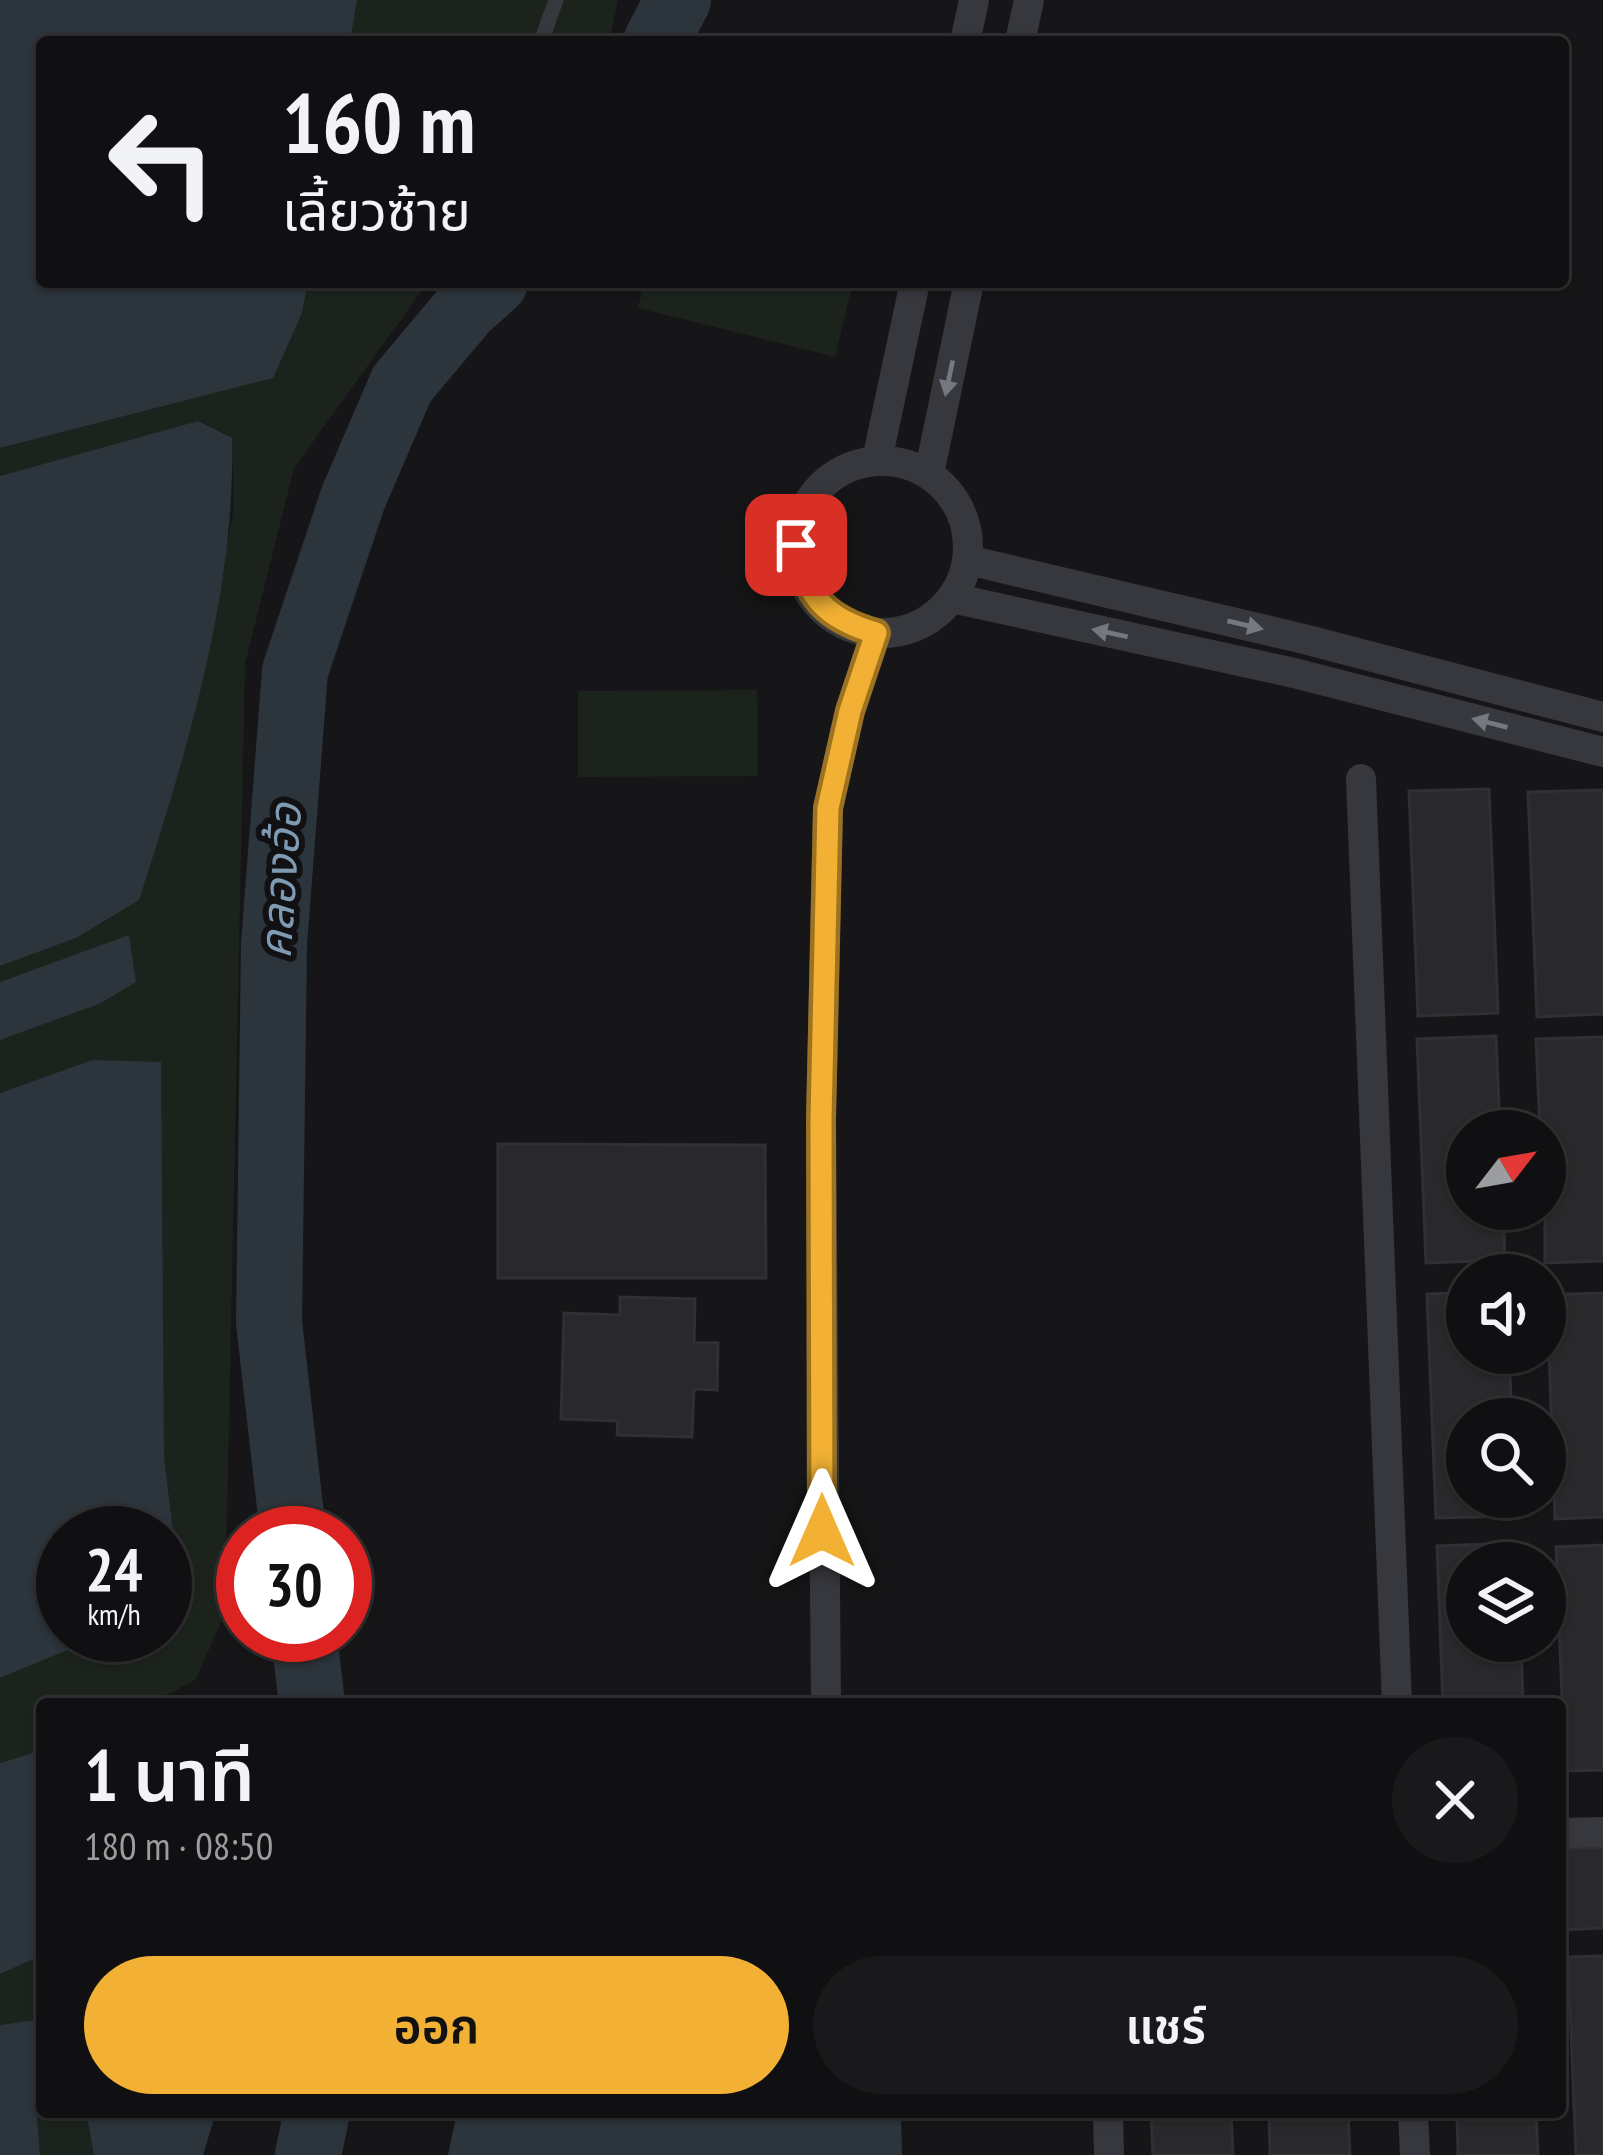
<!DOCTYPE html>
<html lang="th">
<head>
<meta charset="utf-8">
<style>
  body { margin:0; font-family:"PT Sans Narrow","Noto Sans Thai",sans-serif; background:#19191b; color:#f1f3f6; height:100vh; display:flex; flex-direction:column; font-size:45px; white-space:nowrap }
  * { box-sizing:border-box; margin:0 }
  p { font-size:39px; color:#9c9d9f }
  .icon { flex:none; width:66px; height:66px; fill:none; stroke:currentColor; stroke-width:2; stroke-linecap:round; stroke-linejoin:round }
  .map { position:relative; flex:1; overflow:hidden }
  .panel { position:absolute; left:36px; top:1698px; width:1530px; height:420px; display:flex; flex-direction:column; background:#101012; border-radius:12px; box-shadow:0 3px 9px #0004,0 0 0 3px #303032 }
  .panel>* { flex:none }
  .hud { position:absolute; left:36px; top:36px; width:1533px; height:252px; border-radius:12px; box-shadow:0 3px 9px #0004,0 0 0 3px #303032; background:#101012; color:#f1f3f6; overflow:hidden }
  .needle { width:78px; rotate:59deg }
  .buttons { position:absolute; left:1446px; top:1110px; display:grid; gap:24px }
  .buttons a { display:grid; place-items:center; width:120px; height:120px; border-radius:50%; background:#101012; box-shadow:0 3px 9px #0004,0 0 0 3px #303032; font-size:60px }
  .speed { position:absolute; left:36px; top:1506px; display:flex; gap:24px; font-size:60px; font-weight:700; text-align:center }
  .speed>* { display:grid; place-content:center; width:156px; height:156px; border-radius:50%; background:#101012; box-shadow:0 3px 9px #0004,0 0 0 3px #303032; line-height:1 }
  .speed small { font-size:30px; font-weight:400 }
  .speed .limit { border:18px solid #d22; background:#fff; color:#111 }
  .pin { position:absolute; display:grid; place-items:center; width:102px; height:102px; color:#fff; margin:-51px; border-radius:24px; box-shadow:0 6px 18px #0006 }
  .me { position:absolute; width:132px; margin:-66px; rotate:0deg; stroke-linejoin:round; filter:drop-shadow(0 0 9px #0008) }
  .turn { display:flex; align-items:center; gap:42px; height:252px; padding:0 48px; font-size:54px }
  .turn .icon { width:156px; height:156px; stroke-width:2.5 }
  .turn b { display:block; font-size:84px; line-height:102px }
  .round { display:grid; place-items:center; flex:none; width:126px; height:126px; border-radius:63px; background:#19191b }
  .headline { display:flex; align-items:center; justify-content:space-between; height:204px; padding:0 48px }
  h1 { font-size:72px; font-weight:600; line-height:90px }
  .button { display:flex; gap:24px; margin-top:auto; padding:24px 48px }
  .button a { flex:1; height:138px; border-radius:72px; background:#f2b134; color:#111; font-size:48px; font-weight:600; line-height:138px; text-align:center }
  .button a+a { background:#19191b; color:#f1f3f6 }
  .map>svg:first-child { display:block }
</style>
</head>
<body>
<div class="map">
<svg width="1603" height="2155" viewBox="0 0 1603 2155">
  <rect width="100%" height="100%" fill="#161618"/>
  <path fill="#1c231d" d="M357 0H618L609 42H350Z
    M308 282H428L294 468 245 664 225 1613 196 1679 151 1704H42V1750L0 1763V1678L104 1635H165V1600L180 1586 164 1457 92 1060 0 1093V1040L99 1004 129 936 0 982V966L76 938 162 829 207 650 234 508 232 438 199 421 0 476V448L272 378 302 313Z
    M644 282H853L835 357 638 308Z
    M757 690 758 776 578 777V691Z
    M42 1955V2019L0 2025V1974Z
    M42 2056V2112H86L94 2155H40L33 2057Z"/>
  <path fill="#2c353c" d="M0 0H357L350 42H42V282H308L302 313 273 378 0 448Z
    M198 421 232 438C236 593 186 754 139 900L76 938 0 966V476Z
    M129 935 136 982 99 1004 0 1040V982Z
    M92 1060 161 1062 164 1457 180 1587 165 1600V1533H63V1635H104L0 1678V1093Z
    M42 1750V1955L0 1974V1763Z
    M42 2019V2056L33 2058 40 2155H0V2025Z
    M86 2112H216L203 2155H94Z
    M457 2112H901L902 2155H448Z"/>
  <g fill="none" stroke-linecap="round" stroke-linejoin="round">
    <path stroke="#2c353c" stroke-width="66" d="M656 42 678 0
      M293 1533 269 1322 274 944 295 671 353 498 402 384 465 309 495 282
      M304 1635 312 1704
      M308 2155 317 2112"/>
  </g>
  <path fill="#29292c" stroke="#303034" stroke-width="3" d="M1489 789 1498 1013 1418 1016 1409 791Z
    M1603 790V1014L1537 1017 1528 792Z
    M1496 1036 1500 1131H1467V1209H1503L1505 1260 1426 1263 1417 1039Z
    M1603 1037V1261L1545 1263V1131H1540L1536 1039Z
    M498 1144 765 1145 766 1278H498Z
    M1467 1293V1353H1509L1512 1419H1467V1497H1515L1516 1516 1436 1518 1427 1294Z
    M1603 1293V1517L1555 1519 1547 1295Z
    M620 1297 695 1299 694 1343H718L717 1390 694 1389 692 1437 617 1435 618 1421 561 1419 564 1313 620 1315Z
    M1517 1543 1518 1563H1467V1641H1521L1523 1704H1443L1437 1546Z
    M1603 1545V1770L1565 1771 1556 1547Z
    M1603 1847V1928L1560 1930V1849Z
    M1603 1956V2155H1576L1568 1957Z
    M1151 2112H1231L1233 2155H1153Z
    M1269 2112H1348L1350 2155H1270Z
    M1457 2112H1536L1538 2155H1458Z"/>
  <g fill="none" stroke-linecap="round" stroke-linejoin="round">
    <path stroke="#37383d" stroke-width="15" d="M541 42 556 0"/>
    <path stroke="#37383d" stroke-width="30" d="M965 42 974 0
      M1020 42 1029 0
      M877 460 915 282
      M796 547a86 86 0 1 1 172 0a86 86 0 1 1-172 0Z
      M929 474 969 282
      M968 560 1304 639 1603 717
      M952 598 1294 673 1603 752
      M1361 779 1397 1704
      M826 1704 821 1119 828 808 850 711 876 633
      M1560 1833 1603 1832
      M1108 2112 1109 2155
      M1413 2112 1415 2155"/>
  </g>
  <defs><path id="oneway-solid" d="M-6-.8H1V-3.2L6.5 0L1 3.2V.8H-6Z" transform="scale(3)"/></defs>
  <g fill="#757881">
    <use href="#oneway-solid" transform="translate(949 378) rotate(102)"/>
    <use href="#oneway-solid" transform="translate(1245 625) rotate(13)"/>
    <use href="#oneway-solid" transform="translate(1110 633) rotate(-168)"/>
    <use href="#oneway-solid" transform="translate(1490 723) rotate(-166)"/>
  </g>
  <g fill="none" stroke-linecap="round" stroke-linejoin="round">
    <defs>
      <path id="route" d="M796 545C805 596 826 619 876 633L850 711 828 808 821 1119 822 1531"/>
    </defs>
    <use href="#route" stroke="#9d7322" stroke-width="30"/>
    <use href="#route" stroke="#f2b134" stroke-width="21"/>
  </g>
  <g text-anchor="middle" stroke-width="12" stroke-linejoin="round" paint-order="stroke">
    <g font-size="45" font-style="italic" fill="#7f9bb3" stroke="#111113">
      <text transform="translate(280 881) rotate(-86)" y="16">คลองอ้อ</text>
    </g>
  </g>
</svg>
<div class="buttons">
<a><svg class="needle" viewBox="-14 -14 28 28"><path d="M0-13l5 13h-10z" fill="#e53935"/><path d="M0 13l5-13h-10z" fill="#9c9d9f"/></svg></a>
<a><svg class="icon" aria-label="sound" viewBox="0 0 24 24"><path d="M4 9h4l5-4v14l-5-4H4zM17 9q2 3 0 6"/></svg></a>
<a><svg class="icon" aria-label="search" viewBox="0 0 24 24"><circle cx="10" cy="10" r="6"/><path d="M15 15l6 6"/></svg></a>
<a><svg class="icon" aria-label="layers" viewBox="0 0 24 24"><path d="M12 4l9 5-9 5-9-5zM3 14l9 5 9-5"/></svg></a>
</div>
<div class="speed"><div>24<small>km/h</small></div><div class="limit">30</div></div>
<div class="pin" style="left:796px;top:545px;background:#d93025"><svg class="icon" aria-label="arrive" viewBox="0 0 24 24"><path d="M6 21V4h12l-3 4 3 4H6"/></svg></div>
<svg class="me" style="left:822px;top:1531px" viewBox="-20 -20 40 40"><path d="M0-17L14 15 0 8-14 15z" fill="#f2b134" stroke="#fff" stroke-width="4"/></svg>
<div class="hud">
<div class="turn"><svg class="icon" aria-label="left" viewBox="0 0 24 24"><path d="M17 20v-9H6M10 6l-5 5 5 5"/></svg><div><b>160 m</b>เลี้ยวซ้าย</div></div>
</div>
<section class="panel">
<div class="headline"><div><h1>1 นาที</h1><p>180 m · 08:50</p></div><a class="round"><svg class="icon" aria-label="close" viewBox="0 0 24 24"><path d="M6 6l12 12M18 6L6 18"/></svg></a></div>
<div class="button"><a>ออก</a><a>แชร์</a></div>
</section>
</div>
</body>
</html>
